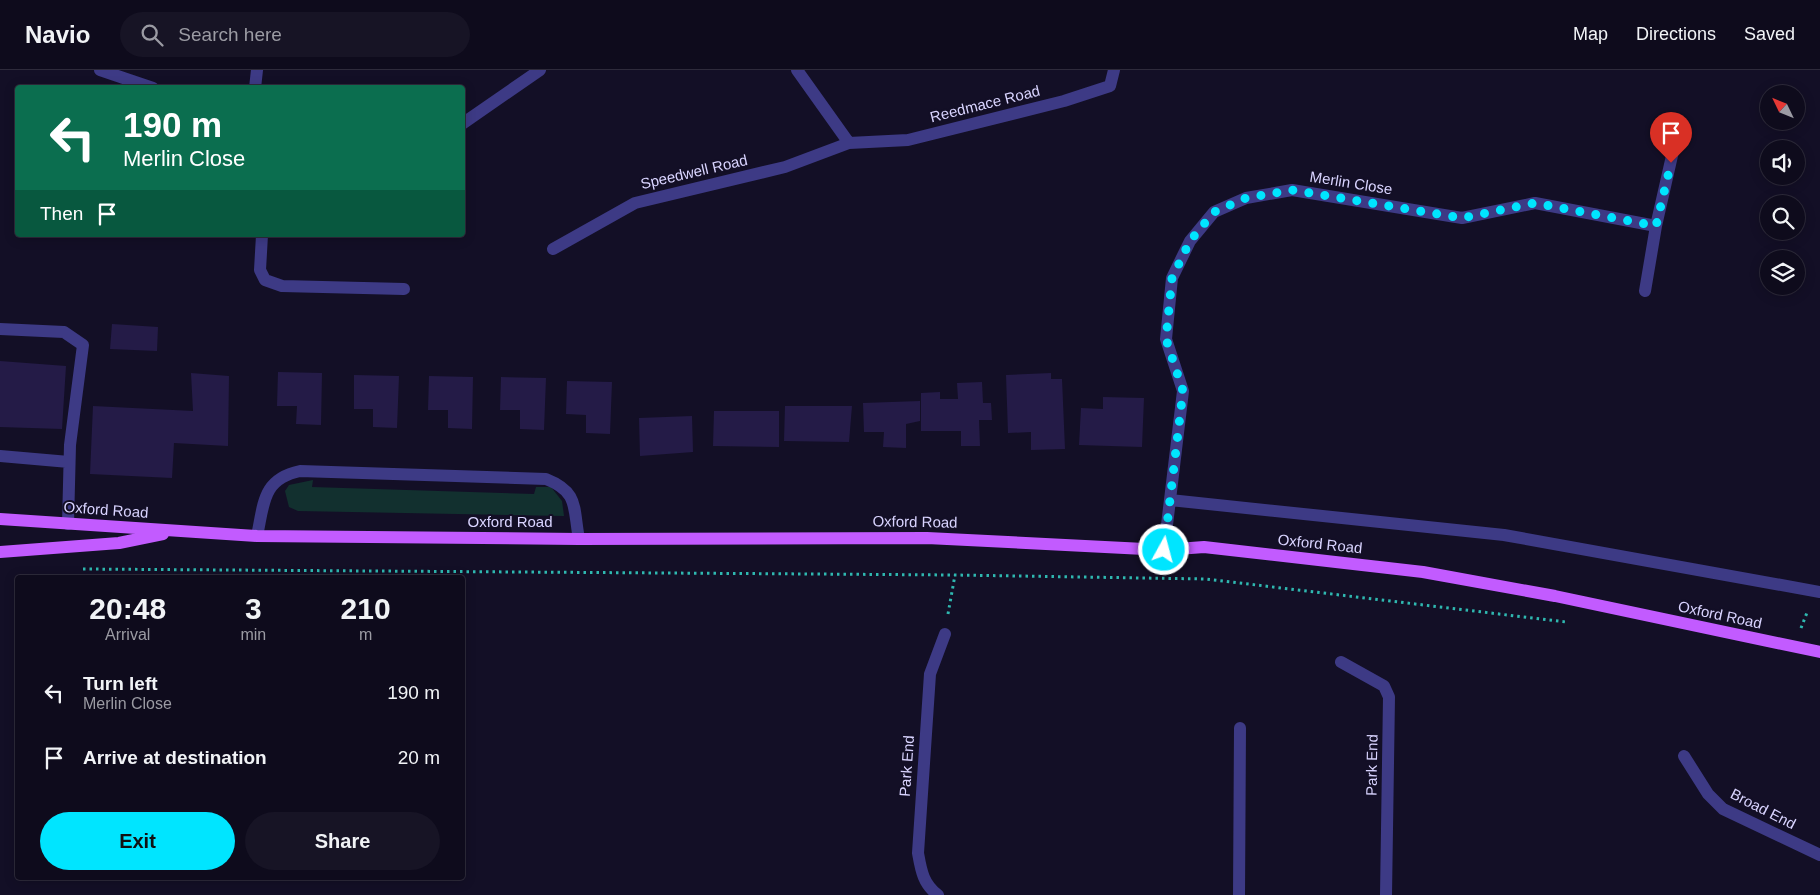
<!DOCTYPE html>
<html lang="en">
<head>
<meta charset="utf-8">
<style>
  body { margin:0; font-family:Helvetica,sans-serif; background:#171425; color:#f1f3f6; height:100vh; display:flex; flex-direction:column; font-size:19px; white-space:nowrap }
  * { box-sizing:border-box; margin:0 }
  p { font-size:16px; color:#9b9ba3 }
  .icon { flex:none; width:28px; height:28px; fill:none; stroke:currentColor; stroke-width:2; stroke-linecap:round; stroke-linejoin:round }
  .map { position:relative; flex:1; overflow:hidden }
  .drawer { position:absolute; left:15px; top:505px; width:450px; height:305px; display:flex; flex-direction:column; background:#0e0b1c; border-radius:5px; box-shadow:0 2px 12px #0003,0 0 0 1px #2e2b3b }
  .drawer>* { flex:none }
  .top-card { position:absolute; left:15px; top:15px; width:450px; height:152px; border-radius:5px; box-shadow:0 2px 12px #0003,0 0 0 1px #2e2b3b; background:#0b6e4f; color:#fff; overflow:hidden }
  .needle { width:32px; rotate:313deg }
  .buttons { position:absolute; left:1760px; top:15px; display:grid; gap:10px }
  .buttons a { display:grid; place-items:center; width:45px; height:45px; border-radius:50%; background:#0e0b1c; box-shadow:0 2px 12px #0003,0 0 0 1px #2e2b3b; font-size:25px }
  .pin { position:absolute; display:grid; place-items:center; width:42px; height:42px; color:#fff; margin:-51px -21px; border-radius:50% 50% 50% 0; rotate:-45deg; box-shadow:0 0 5px #0007 }
  .pin .icon { rotate:45deg }
  .me { position:absolute; width:55px; margin:-28px; rotate:7deg; stroke-linejoin:round; filter:drop-shadow(0 0 4px #0008) }
  .turn { display:flex; align-items:center; gap:18px; height:105px; padding:0 25px; font-size:22px }
  .turn .icon { width:65px; height:65px; stroke-width:2.5 }
  .turn b { display:block; font-size:35px; line-height:42px }
  .then { display:flex; align-items:center; height:48px; padding:0 25px; background:#0003; gap:10px; font-size:19px }
  .eta { display:flex; justify-content:space-evenly; align-items:center; height:85px; text-align:center }
  .eta b { font-size:30px; font-weight:800; line-height:35px }
  .cta { display:flex; gap:10px; margin-top:auto; padding:10px 25px }
  .cta a { flex:1; height:58px; border-radius:30px; background:#00e5ff; color:#111; font-size:20px; font-weight:800; line-height:58px; text-align:center }
  .cta a+a { background:#171425; color:#f1f3f6 }
  ul { padding:0; list-style:none }
  li { display:flex; align-items:center; gap:15px; height:65px; padding:0 25px }
  li div { flex:1 }
  li b { display:block; font-size:19px }
  li em { font-style:normal }
  header { display:flex; align-items:center; gap:30px; box-sizing:border-box; height:70px; padding:0 25px; background:#0e0b1c; border-bottom:1px solid #2e2b3b }
  header strong { font-size:24px }
  nav { display:flex; gap:28px; margin-inline-start:auto; font-size:18px }
  .search { width:350px; height:45px; background:#171425; display:flex; align-items:center; gap:12px; box-sizing:border-box; padding:0 18px; border-radius:28px; color:#9b9ba3; font-size:19px }
  .map>svg:first-child { display:block }
</style>
</head>
<body>
<header>
<strong>Navio</strong>
<div class="search"><svg class="icon" aria-label="search" viewBox="0 0 24 24"><circle cx="10" cy="10" r="6"/><path d="M15 15l6 6"/></svg>Search here</div>
<nav><a>Map</a><a>Directions</a><a>Saved</a></nav>
</header>
<div class="map">
<svg width="1820" height="825" viewBox="0 0 1820 825">
  <rect width="100%" height="100%" fill="#130f26"/>
  <path fill="#12302f" d="M313 410 312 417 534 424 536 417H551L562 431 564 446 298 441 289 437 285 421 289 415Z"/>
  <path fill="#241b47" d="M112 254 158 257 157 281 110 279Z
    M0 291 66 296 62 359 0 357Z
    M278 302 322 303 321 355 296 354 297 336H277Z
    M191 303 229 306 228 376 174 373 172 408 90 404 93 336 193 341Z
    M1051 303V309H1062L1065 379 1031 380V362L1008 363 1006 305Z
    M354 305 399 306 397 358 373 357V339H354Z
    M429 306 473 307 472 359 448 358V340H428Z
    M501 307 546 308 544 360 520 359V340H500Z
    M567 311 612 312 610 364 586 363V345L566 344Z
    M982 312 983 333H991L992 350H979L980 376H961V361H921V323L940 322V329H958L957 313Z
    M1103 327 1144 328 1142 377 1079 375 1081 338 1103 339Z
    M920 331V351L906 354V378L883 377 884 362H864L863 333Z
    M785 336H852L849 372 784 371Z
    M714 341H779V377L713 376Z
    M692 346 693 382 640 386 639 348Z"/>
  <g fill="none" stroke-linecap="round" stroke-linejoin="round">
    <path stroke="#2fb8b0" stroke-width="3" stroke-dasharray="2.5 4" stroke-linecap="butt" d="M83 499 955 505 1206 509 1566 552
      M948 544 955 505
      M1801 558 1808 540"/>
    <path stroke="#3d3a85" stroke-width="12" d="M0 259 64 262 83 275 70 375 68 454
      M0 386 69 392"/>
    <path stroke="#3d3a85" stroke-width="12" d="M100 0 153 18
      M797 0 849 73
      M255 18 257 0
      M462 54 540 0
      M262 165 260 200 265 210 282 216 404 219
      M553 179 635 133 785 97 849 73 908 70 1064 31 1110 16 1114 0
      M1645 221 1656 156
      M1170 430 1504 465 1820 522
      M257 466C264 434 262 409 300 401L546 409C579 422 573 437 579 469
      M1164 480 1183 321 1166 269 1172 208 1190 171 1214 142 1246 128 1292 120 1462 148 1535 133 1656 156 1674 77
      M1341 592 1384 616 1389 627 1386 825
      M1684 686 1708 724 1723 739 1820 785
      M938 825C923 814 921 800 918 783L930 604 945 564
      M1239 825 1240 658"/>
    <path stroke="#c25bff" stroke-width="12" d="M0 449 257 466 579 469 927 468 1164 480 1204 477 1423 502 1555 526 1820 582
      M0 482 119 473 163 464"/>
  </g>
  <g fill="none" stroke-linecap="round" stroke-linejoin="round">
    <path stroke="#00e5ff" stroke-width="9" stroke-dasharray="0 16.2" d="M1164 480 1183 321 1166 269 1172 208 1190 171 1214 142 1246 128 1292 120 1462 148 1535 133 1656 156 1671 93"/>
  </g>
  <g text-anchor="middle" stroke-width="4" stroke-linejoin="round" paint-order="stroke">
    <g font-size="15" fill="#d9d4ff" stroke="#130f26">
      <text transform="translate(985 34) rotate(-14)" y="5">Reedmace Road</text>
      <text transform="translate(694 102) rotate(-13)" y="5">Speedwell Road</text>
      <text transform="translate(1351 113) rotate(9)" y="5">Merlin Close</text>
      <text transform="translate(106 440) rotate(4)" y="5">Oxford Road</text>
      <text x="510" y="457">Oxford Road</text>
      <text transform="translate(915 452) rotate(1)" y="5">Oxford Road</text>
      <text transform="translate(1320 474) rotate(6)" y="5">Oxford Road</text>
      <text transform="translate(1720 545) rotate(12)" y="5">Oxford Road</text>
      <text transform="translate(1372 695) rotate(-89)" y="5">Park End</text>
      <text transform="translate(907 696) rotate(-86)" y="5">Park End</text>
      <text transform="translate(1763 739) rotate(27)" y="5">Broad End</text>
    </g>
  </g>
</svg>
<div class="buttons">
<a><svg class="needle" viewBox="-14 -14 28 28"><path d="M0-13l5 13h-10z" fill="#e53935"/><path d="M0 13l5-13h-10z" fill="#9b9ba3"/></svg></a>
<a><svg class="icon" aria-label="sound" viewBox="0 0 24 24"><path d="M4 9h4l5-4v14l-5-4H4zM17 9q2 3 0 6"/></svg></a>
<a><svg class="icon" aria-label="search" viewBox="0 0 24 24"><circle cx="10" cy="10" r="6"/><path d="M15 15l6 6"/></svg></a>
<a><svg class="icon" aria-label="layers" viewBox="0 0 24 24"><path d="M12 4l9 5-9 5-9-5zM3 14l9 5 9-5"/></svg></a>
</div>
<div class="pin" style="left:1671px;top:93px;background:#d93025"><svg class="icon" aria-label="arrive" viewBox="0 0 24 24"><path d="M6 21V4h12l-3 4 3 4H6"/></svg></div>
<svg class="me" style="left:1164px;top:480px" viewBox="-20 -20 40 40"><circle r="17" fill="#00e5ff" stroke="#fff" stroke-width="3"/><path d="M0-11L8 9 0 5-8 9z" fill="#fff"/></svg>
<div class="top-card">
<div class="turn"><svg class="icon" aria-label="left" viewBox="0 0 24 24"><path d="M17 20v-9H6M10 6l-5 5 5 5"/></svg><div><b>190 m</b>Merlin Close</div></div>
<div class="then">Then<svg class="icon" aria-label="arrive" viewBox="0 0 24 24"><path d="M6 21V4h12l-3 4 3 4H6"/></svg></div>
</div>
<section class="drawer">
<div class="eta">
<div><b>20:48</b><p>Arrival</p></div>
<div><b>3</b><p>min</p></div>
<div><b>210</b><p>m</p></div>
</div>
<ul>
<li><svg class="icon" aria-label="left" viewBox="0 0 24 24"><path d="M17 20v-9H6M10 6l-5 5 5 5"/></svg><div><b>Turn left</b><p>Merlin Close</p></div><em>190 m</em></li>
<li><svg class="icon" aria-label="arrive" viewBox="0 0 24 24"><path d="M6 21V4h12l-3 4 3 4H6"/></svg><div><b>Arrive at destination</b></div><em>20 m</em></li>
</ul>
<div class="cta"><a>Exit</a><a>Share</a></div>
</section>
</div>
</body>
</html>
